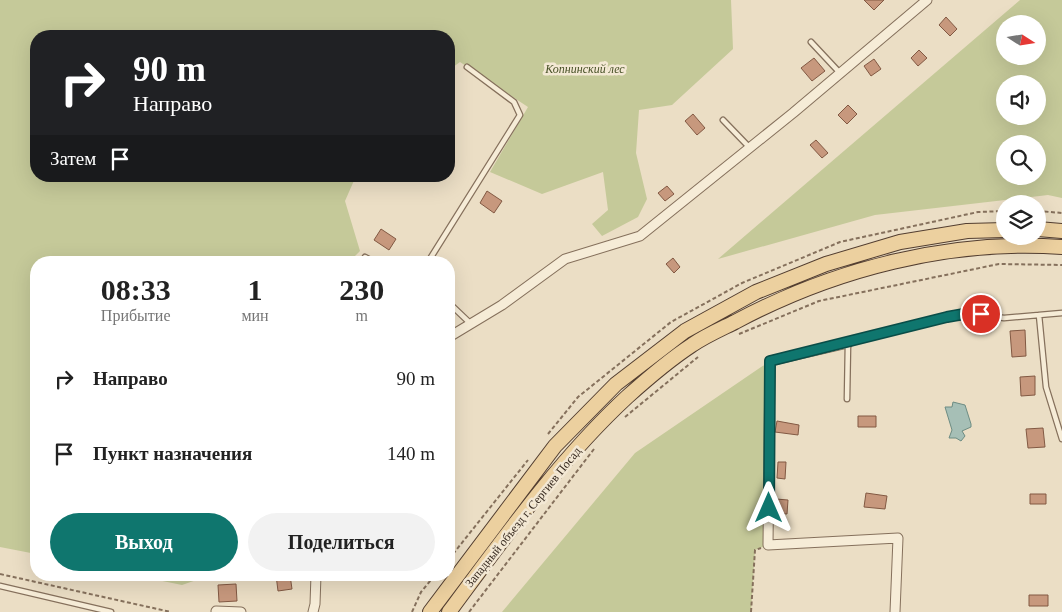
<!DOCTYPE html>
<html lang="ru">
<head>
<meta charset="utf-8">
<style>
  body { margin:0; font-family:"Times New Roman",serif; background:#f2f2f2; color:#222; height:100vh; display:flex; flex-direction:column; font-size:19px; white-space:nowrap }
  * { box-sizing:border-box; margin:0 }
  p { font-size:16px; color:#767676 }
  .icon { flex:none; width:28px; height:28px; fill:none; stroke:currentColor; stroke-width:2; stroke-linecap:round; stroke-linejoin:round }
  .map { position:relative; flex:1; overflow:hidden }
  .details { position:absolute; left:30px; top:256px; width:425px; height:325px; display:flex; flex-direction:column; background:#fff; border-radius:20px; box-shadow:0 5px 20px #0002 }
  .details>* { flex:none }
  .banner { position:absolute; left:30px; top:30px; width:425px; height:152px; border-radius:20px; box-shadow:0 5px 20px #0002; background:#202124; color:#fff; overflow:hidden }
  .needle { width:32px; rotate:102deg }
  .tools { position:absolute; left:996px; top:15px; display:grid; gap:10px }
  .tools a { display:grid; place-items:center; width:50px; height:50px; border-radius:50%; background:#fff; box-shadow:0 5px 20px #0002; font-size:25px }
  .pin { position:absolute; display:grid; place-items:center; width:42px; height:42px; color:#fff; margin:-21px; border:2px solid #fff; border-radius:50%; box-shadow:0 1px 5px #0007 }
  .me { position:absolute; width:55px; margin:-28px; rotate:0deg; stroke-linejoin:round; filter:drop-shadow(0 0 4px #0008) }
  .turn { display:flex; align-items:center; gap:18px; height:105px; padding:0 20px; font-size:22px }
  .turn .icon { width:65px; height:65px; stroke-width:2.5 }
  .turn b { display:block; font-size:35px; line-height:42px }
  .then { display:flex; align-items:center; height:48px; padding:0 20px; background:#0003; gap:10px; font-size:19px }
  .eta { display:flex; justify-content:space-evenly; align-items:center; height:85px; text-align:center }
  .eta b { font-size:30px; font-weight:600; line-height:35px }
  .cta { display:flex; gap:10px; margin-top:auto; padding:10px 20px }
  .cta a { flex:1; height:58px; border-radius:30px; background:#0f766e; color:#fff; font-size:20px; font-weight:600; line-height:58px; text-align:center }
  .cta a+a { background:#f2f2f2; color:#222 }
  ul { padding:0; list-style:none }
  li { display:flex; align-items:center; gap:15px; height:75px; padding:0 20px }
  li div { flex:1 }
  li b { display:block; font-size:19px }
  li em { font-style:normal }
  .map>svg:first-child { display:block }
</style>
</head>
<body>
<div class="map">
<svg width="1062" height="612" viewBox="0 0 1062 612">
  <rect width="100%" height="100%" fill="#ebdec5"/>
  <path fill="#c5c999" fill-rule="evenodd" d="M0 0H731L733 49 672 105 639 110 636 153 647 199 638 217 602 236 592 224 608 210 603 172 542 194 490 172 528 107 460 62 449 70V36H36V176H356L345 201 360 251 349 262H36V554L0 547Z
    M1020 0H1062V198L1048 195 875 215 718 259ZM1005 24H1038V56H1005ZM1005 84H1038V116H1005ZM1005 144H1038V176H1005Z
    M770 361 768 545 755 550 751 612H502L635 453Z
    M133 575H211L182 585Z"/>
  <path fill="#a6bfb6" stroke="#6d8c83" d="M953 402 965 405 971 424V427L962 431 965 436 961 441 956 438H949L952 430 945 407H952Z"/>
  <path fill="#c7987d" stroke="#825943" d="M864 0H884L874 10Z
    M946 17 957 29 950 36 939 25Z
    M919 50 927 58 918 66 911 58Z
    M814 58 825 71 812 81 801 68Z
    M874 59 881 69 871 76 864 66Z
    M848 105 857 114 847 124 838 115Z
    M693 114 705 128 697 135 685 121Z
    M816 140 828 153 822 158 810 145Z
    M667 186 674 194 665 201 658 193Z
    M487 191 502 201 494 213 480 203Z
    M381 229 396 239 389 250 374 240Z
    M673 258 680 267 674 273 666 264Z
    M1025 330 1026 356 1012 357 1010 331Z
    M1035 376V395L1021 396 1020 377Z
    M858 416H876V427H858Z
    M777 421 799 425 798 435 775 432Z
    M1043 428 1045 447 1028 448 1026 429Z
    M778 462H786L785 479 777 478Z
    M866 493 887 496 885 509 864 507Z
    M1030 494H1046V504H1030Z
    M776 499 788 500 787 514 775 513Z
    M276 575H290L292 589 278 591Z
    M236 584 237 601 219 602 218 585Z
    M1029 595H1048V606H1029Z"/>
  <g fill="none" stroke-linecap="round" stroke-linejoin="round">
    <defs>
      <path id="lane" d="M811 42 840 73
        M723 120 750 148
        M365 257 374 262
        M428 262 520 115 514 102 467 67
        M449 303 471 324
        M1039 315 1046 387 1062 439
        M847 399 848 343 964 313 1004 318 1062 313
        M0 586 111 612"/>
      <path id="street" d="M449 337 502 305 565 259 640 236 793 113 927 0
        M848 343 770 361 768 545 898 538 895 612
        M216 611 241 612
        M313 612 315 604 316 575"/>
      <path id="primary" d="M1038 229 1062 231
        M430 612 555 446 616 384 685 331 756 292 826 264 900 242 967 231 1005 230
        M449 612C504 538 559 460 627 397 647 379 669 360 692 345 705 336 721 329 735 322 834 269 950 239 1062 247"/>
    </defs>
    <use href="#lane" stroke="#85705c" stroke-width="7"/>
    <use href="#street" stroke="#85705c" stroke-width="11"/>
    <use href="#primary" stroke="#533e30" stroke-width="16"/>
    <path stroke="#85705c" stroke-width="2" stroke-dasharray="4 2.5" stroke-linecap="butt" d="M1038 211 1062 213
      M739 334 819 301 999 264 1062 265
      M625 417 698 357
      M548 434 578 397 671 322 742 283 840 242 978 212 1005 211
      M449 559 528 460
      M0 574 171 612
      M412 612 421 592 435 575
      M469 612 594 449
      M751 612 755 550 761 548"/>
    <use href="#lane" stroke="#f6ecd7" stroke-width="4.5"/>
    <use href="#street" stroke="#f6ecd7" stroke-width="9"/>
    <use href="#primary" stroke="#ecd09f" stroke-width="14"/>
  </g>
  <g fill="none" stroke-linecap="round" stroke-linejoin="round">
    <defs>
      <path id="route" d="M769 508 770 361 947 317 964 314H981"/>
    </defs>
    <use href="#route" stroke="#0a4d48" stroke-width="12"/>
    <use href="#route" stroke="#0f766e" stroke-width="9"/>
  </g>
  <g text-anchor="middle" stroke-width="5" stroke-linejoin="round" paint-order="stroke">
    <g font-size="12" font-style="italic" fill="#485127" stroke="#f3e8d4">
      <text x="585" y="73">Копнинский лес</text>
    </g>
    <g font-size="12" fill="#36291f" stroke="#f3e8d4">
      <text transform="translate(523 517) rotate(-51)" y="4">Западный объезд г. Сергиев Посад</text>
    </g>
  </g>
</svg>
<div class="tools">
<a><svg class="needle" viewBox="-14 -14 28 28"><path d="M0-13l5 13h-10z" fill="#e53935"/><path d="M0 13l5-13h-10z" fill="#767676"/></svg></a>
<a><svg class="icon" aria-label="sound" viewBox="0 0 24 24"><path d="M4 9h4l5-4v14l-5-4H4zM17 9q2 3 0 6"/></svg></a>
<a><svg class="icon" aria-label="search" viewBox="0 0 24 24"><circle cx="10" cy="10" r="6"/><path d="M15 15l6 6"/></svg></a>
<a><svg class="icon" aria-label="layers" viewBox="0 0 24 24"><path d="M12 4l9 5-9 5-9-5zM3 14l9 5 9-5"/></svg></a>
</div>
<div class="pin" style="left:981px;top:314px;background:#d93025"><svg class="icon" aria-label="arrive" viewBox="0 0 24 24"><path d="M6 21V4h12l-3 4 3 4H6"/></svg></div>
<svg class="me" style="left:769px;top:508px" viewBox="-20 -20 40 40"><path d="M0-17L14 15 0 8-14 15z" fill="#0f766e" stroke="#fff" stroke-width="4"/></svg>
<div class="banner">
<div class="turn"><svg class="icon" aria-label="right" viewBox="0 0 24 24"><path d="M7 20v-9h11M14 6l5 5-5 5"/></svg><div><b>90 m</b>Направо</div></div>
<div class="then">Затем<svg class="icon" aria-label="arrive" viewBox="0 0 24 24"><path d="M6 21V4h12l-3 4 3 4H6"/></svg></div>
</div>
<section class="details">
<div class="eta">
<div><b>08:33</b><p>Прибытие</p></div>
<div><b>1</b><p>мин</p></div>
<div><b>230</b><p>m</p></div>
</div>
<ul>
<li><svg class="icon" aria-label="right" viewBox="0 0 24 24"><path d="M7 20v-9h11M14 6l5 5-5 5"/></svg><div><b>Направо</b></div><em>90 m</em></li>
<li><svg class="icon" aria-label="arrive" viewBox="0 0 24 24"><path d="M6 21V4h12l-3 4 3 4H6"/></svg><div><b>Пункт назначения</b></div><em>140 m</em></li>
</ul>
<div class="cta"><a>Выход</a><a>Поделиться</a></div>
</section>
</div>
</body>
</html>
